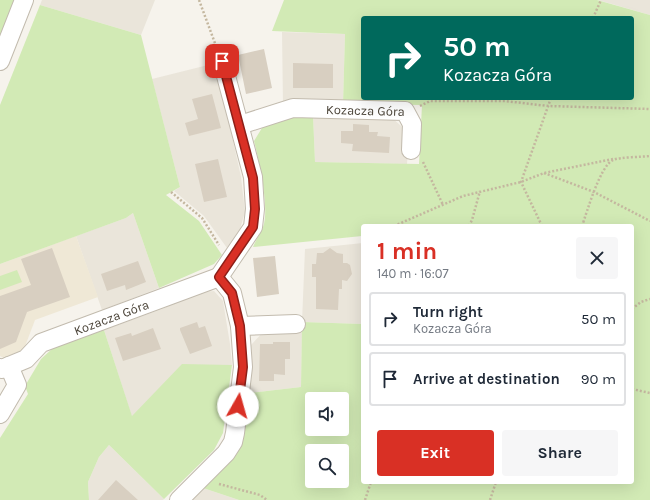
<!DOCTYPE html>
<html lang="en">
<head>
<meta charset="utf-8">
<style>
  body { margin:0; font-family:Karla,sans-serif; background:#f6f6f7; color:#1f2937; height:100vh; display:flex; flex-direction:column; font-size:15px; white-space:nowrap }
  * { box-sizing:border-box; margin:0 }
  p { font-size:13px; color:#747a83 }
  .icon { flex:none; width:22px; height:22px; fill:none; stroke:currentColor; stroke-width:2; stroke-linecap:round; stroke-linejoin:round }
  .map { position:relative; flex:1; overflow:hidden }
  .sheet { position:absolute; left:361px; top:224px; width:273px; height:260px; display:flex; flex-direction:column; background:#fff; border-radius:4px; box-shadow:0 4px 16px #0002 }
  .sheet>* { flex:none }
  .hud { position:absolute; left:361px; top:16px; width:273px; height:84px; border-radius:4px; box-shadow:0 4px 16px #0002; background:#00695c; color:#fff; overflow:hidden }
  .fabs { position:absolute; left:305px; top:392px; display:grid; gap:8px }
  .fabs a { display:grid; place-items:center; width:44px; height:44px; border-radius:4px; background:#fff; box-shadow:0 4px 16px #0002; font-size:20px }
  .pin { position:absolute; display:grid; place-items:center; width:34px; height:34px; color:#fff; margin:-17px; border-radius:8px; box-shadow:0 2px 6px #0006 }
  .me { position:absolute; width:44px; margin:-22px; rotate:7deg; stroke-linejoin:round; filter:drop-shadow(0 0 3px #0008) }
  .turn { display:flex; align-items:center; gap:14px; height:84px; padding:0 16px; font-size:18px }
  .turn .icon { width:52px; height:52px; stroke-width:2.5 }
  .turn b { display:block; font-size:28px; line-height:34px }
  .round { display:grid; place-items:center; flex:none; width:42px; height:42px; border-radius:4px; background:#f6f6f7 }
  .summary { display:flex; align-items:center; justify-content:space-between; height:68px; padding:0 16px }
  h1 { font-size:24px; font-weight:700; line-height:30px; color:#d93025 }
  .action { display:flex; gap:8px; margin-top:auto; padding:8px 16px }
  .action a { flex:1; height:46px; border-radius:4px; background:#d93025; color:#fff; font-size:16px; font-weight:700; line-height:46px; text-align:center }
  .action a+a { background:#f6f6f7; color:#1f2937 }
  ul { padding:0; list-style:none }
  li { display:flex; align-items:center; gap:12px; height:54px; margin:0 8px 6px; padding:0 8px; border:2px solid #e0e1e3; border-radius:4px }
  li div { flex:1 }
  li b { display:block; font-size:15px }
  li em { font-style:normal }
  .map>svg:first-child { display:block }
</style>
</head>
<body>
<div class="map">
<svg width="650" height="500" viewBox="0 0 650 500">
  <rect width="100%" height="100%" fill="#f6f3ec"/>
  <path fill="#eae5da" d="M42 0H155L141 35 40 5Z
    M597 0H650V15L612 4Z
    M282 32 345 34 343 104 283 106Z
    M216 63 241 177 245 212 240 229 227 248 204 216 174 191 180 187 152 79Z
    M313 115 391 117 409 133 407 164 315 162Z
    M133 213 159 288 102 310 76 236 126 218Z
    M363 243V324L302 322 305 249Z
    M214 291 223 301 230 344 232 365H182L132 417 104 330 162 309 201 292Z
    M266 329 302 330 301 387 250 393 251 345Z
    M109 445 164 499 163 500H89L88 482 99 457Z
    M203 488 239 500H191Z"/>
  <path fill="#efe8d6" d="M76 236 98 297 35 320 24 349 4 358 0 356V264Z"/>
  <path fill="#d2eab5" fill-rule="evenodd" d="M0 0H16L0 41Z
    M284 0H597L650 15V500H239L203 488 237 454 250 393 301 387 302 322 363 324V482H632V226H363V235L362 236 253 247C256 240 260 234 263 227 270 209 259 160 254 141L265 123 300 116 313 115 315 162 419 164 422 105 343 104 345 34 272 31ZM363 18H632V98H363ZM312 399H342V429H312ZM312 451H342V481H312Z
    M40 5 141 35 180 187 166 195 199 221 222 255 214 264 159 288 133 213 126 218 0 264V105Z
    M17 270 22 282 0 290V276Z
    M104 330 132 416 182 364 232 365 223 433 214 450 164 499 109 445 99 457 88 482 89 500H0V438L28 394 25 386 41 359 53 348Z"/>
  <path fill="#d8cfc1" d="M264 49 272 88 246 94 238 55Z
    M293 63 333 64V88H293Z
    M212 94 221 128 189 136 185 123 198 119 192 99Z
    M353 124 369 125V132H378L377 136 390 137 389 153 352 151 353 144 341 143V131H353Z
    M218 159 227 197 204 202 195 164Z
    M52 248 70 297 27 312 16 342 0 349V296L31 285 21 259Z
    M330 248 337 253 343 254V263H347L350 265 352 274 347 281 342 280V289H339L338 310 316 309V277H312V264H316L317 253H323Z
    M275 256 279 294 257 297 253 258Z
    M138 261 146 282 126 290 125 285 107 291 101 274Z
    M197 322 199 328 205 326 212 346 190 354 180 330V328Z
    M153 328 161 349 123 361 115 338 131 333 132 336Z
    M273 342H290V359H285V375L274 374V381H259L260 344H273Z
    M116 480 138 500H98Z"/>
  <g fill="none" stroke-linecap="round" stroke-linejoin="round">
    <defs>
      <g id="minor">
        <path d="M0 61 24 0"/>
        <path id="s1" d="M240 125 293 108 405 111 412 124 411 150"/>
        <path d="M219 277 253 227 255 209 253 177 222 61"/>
        <path d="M240 326 296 324"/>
        <path id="s2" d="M0 368 2 369 26 359 41 343 219 277 232 293 240 326 243 367 235 433 233 442 226 453 179 500"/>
        <path d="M0 414 17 385 9 366"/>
      </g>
    </defs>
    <use href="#minor" stroke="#c2bbae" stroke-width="20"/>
    <path stroke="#c4b79f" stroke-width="2.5" stroke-dasharray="2 2" stroke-linecap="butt" d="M199 0 216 46
      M593 18 601 0
      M420 106 430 101H505L548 106 650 109
      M423 162 443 205
      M544 173 594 192 650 221
      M171 192 202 218 219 245
      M394 226 463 196 521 182 544 173 613 159
      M469 226 472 220 480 191
      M542 226 521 182 551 98
      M582 226C587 212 600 166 613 160 619 157 642 157 650 156
      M632 309 641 302 650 299
      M632 389 650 393
      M219 484 260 495 267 500
      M365 500 371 482
      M490 500 496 482"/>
    <use href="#minor" stroke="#fff" stroke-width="18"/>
  </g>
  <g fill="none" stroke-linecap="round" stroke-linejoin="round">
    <defs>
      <path id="route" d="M222 61 253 178 255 209 253 227 219 277 232 293 240 326 243 367 238 406"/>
    </defs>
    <use href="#route" stroke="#8d1f18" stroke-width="10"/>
    <use href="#route" stroke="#d93025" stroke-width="7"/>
  </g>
  <g text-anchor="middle" stroke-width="4" stroke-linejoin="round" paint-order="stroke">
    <g font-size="13" fill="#4b4439" stroke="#fff">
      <text dy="5" stroke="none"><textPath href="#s1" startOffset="128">Kozacza Góra</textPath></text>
      <text dy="5" stroke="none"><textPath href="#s2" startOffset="125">Kozacza Góra</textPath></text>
    </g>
  </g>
</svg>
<div class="fabs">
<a><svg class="icon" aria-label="sound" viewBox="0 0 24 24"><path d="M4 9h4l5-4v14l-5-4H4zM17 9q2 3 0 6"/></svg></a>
<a><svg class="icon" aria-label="search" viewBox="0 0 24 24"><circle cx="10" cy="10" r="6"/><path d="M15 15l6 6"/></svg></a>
</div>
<div class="pin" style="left:222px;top:61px;background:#d93025"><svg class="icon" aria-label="arrive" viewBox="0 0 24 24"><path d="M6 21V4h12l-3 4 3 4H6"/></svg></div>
<svg class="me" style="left:238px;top:406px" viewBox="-20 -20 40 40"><circle r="19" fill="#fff"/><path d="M0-13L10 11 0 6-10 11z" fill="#d93025"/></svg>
<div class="hud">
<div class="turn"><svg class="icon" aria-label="right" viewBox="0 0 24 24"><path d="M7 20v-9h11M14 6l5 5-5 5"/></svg><div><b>50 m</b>Kozacza Góra</div></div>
</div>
<section class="sheet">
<div class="summary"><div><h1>1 min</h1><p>140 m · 16:07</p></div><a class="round"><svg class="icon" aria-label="close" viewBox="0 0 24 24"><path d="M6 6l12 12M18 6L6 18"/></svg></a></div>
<ul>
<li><svg class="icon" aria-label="right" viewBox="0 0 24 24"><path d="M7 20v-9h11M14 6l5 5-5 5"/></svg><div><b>Turn right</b><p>Kozacza Góra</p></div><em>50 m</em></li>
<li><svg class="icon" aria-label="arrive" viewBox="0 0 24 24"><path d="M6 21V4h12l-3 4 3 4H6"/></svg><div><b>Arrive at destination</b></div><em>90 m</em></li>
</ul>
<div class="action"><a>Exit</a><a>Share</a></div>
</section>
</div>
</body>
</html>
